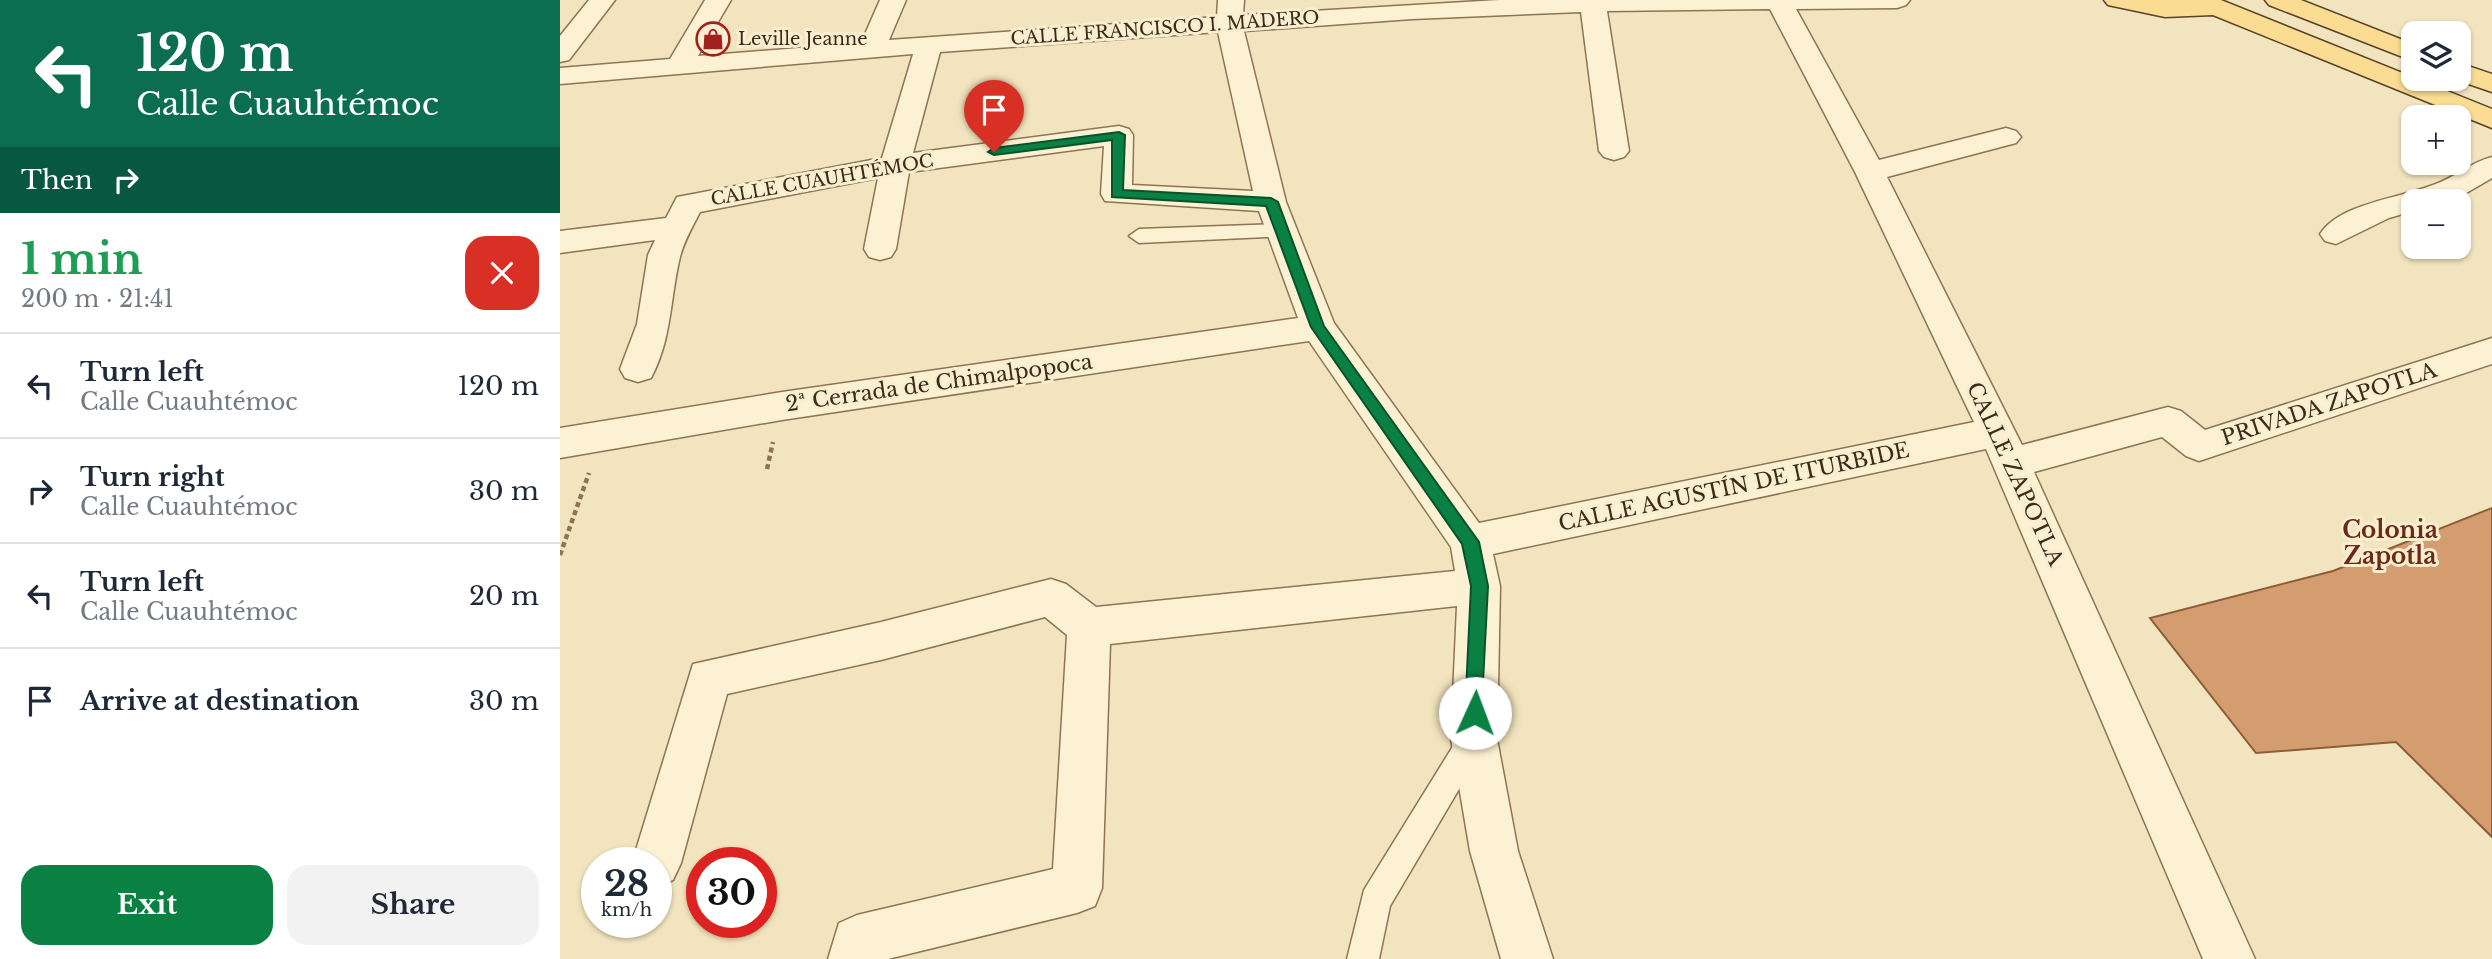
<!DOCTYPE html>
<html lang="en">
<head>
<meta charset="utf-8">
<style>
  body { margin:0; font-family:"Libre Baskerville",serif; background:#f2f2f3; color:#1f2937; height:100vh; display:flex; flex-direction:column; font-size:26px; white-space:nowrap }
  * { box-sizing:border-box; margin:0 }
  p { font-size:23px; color:#747a83 }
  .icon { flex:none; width:38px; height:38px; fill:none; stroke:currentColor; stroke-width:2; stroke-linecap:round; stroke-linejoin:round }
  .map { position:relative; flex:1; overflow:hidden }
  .drawer { display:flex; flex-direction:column; background:#fff; width:560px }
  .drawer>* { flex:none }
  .guide { background:#0b6e4f; color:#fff; overflow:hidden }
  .fabs { position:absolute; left:1841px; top:21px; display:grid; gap:14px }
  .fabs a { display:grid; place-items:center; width:70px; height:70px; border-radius:14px; background:#fff; box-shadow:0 2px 5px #0004; font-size:35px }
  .speed { position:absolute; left:21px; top:847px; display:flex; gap:14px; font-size:35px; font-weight:700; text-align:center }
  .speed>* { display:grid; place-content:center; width:91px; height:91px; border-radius:50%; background:#fff; box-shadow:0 2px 5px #0004; line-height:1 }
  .speed small { font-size:18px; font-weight:400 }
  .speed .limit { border:10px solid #d22; background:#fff; color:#111 }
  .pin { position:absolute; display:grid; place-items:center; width:60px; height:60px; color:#fff; margin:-72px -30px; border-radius:50% 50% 50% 0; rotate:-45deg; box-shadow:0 0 7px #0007 }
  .pin .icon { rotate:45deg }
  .me { position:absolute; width:77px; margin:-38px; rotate:2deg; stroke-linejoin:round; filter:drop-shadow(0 0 5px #0008) }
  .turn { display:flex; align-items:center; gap:24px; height:147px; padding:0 21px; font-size:32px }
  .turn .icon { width:91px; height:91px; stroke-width:2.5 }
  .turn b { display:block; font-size:49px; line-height:60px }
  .then { display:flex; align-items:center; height:66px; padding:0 21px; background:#0003; gap:14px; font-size:26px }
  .round { display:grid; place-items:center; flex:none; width:74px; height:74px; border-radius:21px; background:#f2f2f3 }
  .head { display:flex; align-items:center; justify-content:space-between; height:119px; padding:0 21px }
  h1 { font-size:42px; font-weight:800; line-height:52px; color:#1e9e55 }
  .primary-button { display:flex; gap:14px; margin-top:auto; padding:14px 21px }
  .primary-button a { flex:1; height:80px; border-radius:21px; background:#0b8043; color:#fff; font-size:28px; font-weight:800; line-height:80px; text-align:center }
  .primary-button a+a { background:#f2f2f3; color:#1f2937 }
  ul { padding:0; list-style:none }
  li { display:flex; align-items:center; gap:21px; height:105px; padding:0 21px; border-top:2px solid #e0e1e3 }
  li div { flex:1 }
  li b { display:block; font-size:26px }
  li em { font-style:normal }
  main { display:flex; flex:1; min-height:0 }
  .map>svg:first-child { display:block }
</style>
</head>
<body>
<main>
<section class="drawer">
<div class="guide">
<div class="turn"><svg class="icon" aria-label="left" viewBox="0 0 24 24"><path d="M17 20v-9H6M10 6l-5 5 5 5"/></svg><div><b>120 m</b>Calle Cuauhtémoc</div></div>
<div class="then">Then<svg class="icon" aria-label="right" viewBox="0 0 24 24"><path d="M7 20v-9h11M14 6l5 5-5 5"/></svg></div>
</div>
<div class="head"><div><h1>1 min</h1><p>200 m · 21:41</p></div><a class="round" style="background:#d93025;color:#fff"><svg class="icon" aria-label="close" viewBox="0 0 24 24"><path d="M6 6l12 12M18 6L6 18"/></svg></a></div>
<ul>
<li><svg class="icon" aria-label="left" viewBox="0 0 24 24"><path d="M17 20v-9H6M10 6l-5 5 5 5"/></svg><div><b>Turn left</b><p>Calle Cuauhtémoc</p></div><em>120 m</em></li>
<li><svg class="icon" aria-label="right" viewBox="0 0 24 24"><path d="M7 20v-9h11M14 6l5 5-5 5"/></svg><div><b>Turn right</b><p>Calle Cuauhtémoc</p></div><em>30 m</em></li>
<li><svg class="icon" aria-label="left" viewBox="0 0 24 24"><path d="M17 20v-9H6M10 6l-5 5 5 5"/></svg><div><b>Turn left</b><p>Calle Cuauhtémoc</p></div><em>20 m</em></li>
<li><svg class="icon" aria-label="arrive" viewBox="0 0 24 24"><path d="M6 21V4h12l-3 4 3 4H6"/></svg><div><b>Arrive at destination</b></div><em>30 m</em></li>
</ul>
<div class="primary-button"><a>Exit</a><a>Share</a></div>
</section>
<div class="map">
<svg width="1932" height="959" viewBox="0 0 1932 959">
  <rect width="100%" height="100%" fill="#f2e4be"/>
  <path fill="#d49d70" stroke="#8e5d38" stroke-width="2" d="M1932 508V837L1836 742 1696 753 1590 618 1773 571Z"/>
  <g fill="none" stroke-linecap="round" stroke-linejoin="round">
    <defs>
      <path id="service" d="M722 224 732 231 729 236 579 243 569 236 579 229Z
        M913 726 923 730 928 740 830 906 819 959H787L804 890 903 730Z"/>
      <path id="minor" d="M29 0H55L9 60 0 62V36Z
        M145 0H171L138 56 301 43 320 0H346L329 40 657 17 658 0H684L683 15 939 0H1350L1346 5 1337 8 1236 9 1319 160 1446 128 1456 131 1461 137 1456 143 1327 177 1462 445 1608 407 1621 411 1645 430 1932 338V364L1639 461 1626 456 1602 437 1474 472 1695 959H1643L1426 449 933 554 940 586 937 739 958 851 993 959H941L910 851 891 739 897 606 550 644 542 888 535 906 517 913 328 959H268L279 923 297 915 493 869 507 635 485 617 321 660 167 694 121 863 113 880 96 887V863H72L133 664 321 622 491 579 506 584 536 607 895 571 891 547 749 341 222 420 0 458V428L222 392 738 318 699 211 545 201 541 194 544 146 349 172 336 249 331 257 320 260 309 257 304 249 318 178 140 212C133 226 124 241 120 257 110 298 112 339 91 378L78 382 65 378 60 369 77 324 88 255 95 240 0 253V231L106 218 117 197 322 158 353 54 0 84V68L110 59ZM1210 9 1295 172 1414 422 919 523 774 323 726 202 684 31 852 19 1021 12 1039 151 1044 157 1054 160 1064 157 1069 151 1047 11ZM658 32 693 191 572 185 573 135 569 129 559 126 353 153 380 52Z
        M1932 157V178L1896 199 1853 201V211L1829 218 1776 244 1765 241 1760 234C1780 203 1841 198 1873 185 1894 178 1911 162 1932 157Z"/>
      <path id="primary" d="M1544 0H1661L1932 109V128L1653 15 1605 17 1548 5Z
        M1705 0H1741L1853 44V61L1709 5Z
        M1899 63 1932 74V92L1894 79H1899Z"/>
    </defs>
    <use href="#service" stroke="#8d7455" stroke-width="3"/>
    <use href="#minor" stroke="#8d7455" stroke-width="3"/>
    <use href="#primary" stroke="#5a422a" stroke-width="3"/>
    <path stroke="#8d7455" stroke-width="4.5" stroke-dasharray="5 3.5" stroke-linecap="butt" d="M207 469 213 442
      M0 555 29 473"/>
    <use href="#service" fill="#fcf1d2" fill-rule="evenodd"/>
    <use href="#minor" fill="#fcf1d2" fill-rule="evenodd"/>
    <use href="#primary" fill="#fadc92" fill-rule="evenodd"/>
  </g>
  <path fill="#0b8043" stroke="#07532c" stroke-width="2" d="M559 132 565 135 563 190 711 198 718 202 764 326 919 542 928 586 921 720 915 722 908 720 905 713 911 586 902 544 751 327 706 206 552 197V140L434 155 428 152 434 148Z"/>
  <defs>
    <symbol id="shop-ring" viewBox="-11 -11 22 22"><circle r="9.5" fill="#f9eecf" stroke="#a2211f" stroke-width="1.5"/><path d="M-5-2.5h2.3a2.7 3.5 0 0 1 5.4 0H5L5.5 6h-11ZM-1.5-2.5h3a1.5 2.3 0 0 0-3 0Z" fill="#a2211f"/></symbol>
  </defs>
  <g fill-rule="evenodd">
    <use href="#shop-ring" x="134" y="20" width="38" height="38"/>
  </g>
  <g text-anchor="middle" stroke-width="6" stroke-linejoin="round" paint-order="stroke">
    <g font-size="18" fill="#3b2b1b" stroke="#f9eecf">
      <text transform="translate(605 28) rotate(-4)" y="6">CALLE FRANCISCO I. MADERO</text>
      <text transform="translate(262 180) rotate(-10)" y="6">CALLE CUAUHTÉMOC</text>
    </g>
    <g font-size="18" fill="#3b2b1b" stroke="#f9eecf" text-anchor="start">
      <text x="178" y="45">Leville Jeanne</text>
    </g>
    <g font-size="21" fill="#3b2b1b" stroke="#f9eecf">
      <text transform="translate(379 383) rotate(-8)" y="7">2ª Cerrada de Chimalpopoca</text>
      <text transform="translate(1769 404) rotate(-18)" y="7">PRIVADA ZAPOTLA</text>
      <text transform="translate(1455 474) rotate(65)" y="7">CALLE ZAPOTLA</text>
      <text transform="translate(1174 487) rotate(-12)" y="7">CALLE AGUSTÍN DE ITURBIDE</text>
    </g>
    <g font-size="23" font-weight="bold" fill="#6c2a16" stroke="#f9eecf">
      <text x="1830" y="538">Colonia<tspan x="1830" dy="26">Zapotla</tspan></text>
    </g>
  </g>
</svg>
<div class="fabs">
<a><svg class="icon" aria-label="layers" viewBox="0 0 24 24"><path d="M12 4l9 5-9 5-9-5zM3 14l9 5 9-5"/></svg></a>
<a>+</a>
<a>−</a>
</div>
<div class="speed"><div>28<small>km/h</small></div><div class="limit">30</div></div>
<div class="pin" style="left:434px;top:152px;background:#d93025"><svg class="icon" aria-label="arrive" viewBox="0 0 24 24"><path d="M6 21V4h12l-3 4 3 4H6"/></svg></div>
<svg class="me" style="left:915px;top:713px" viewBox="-20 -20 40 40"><circle r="19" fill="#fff"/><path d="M0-13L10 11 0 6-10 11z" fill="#0b8043"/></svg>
</div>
</main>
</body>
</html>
